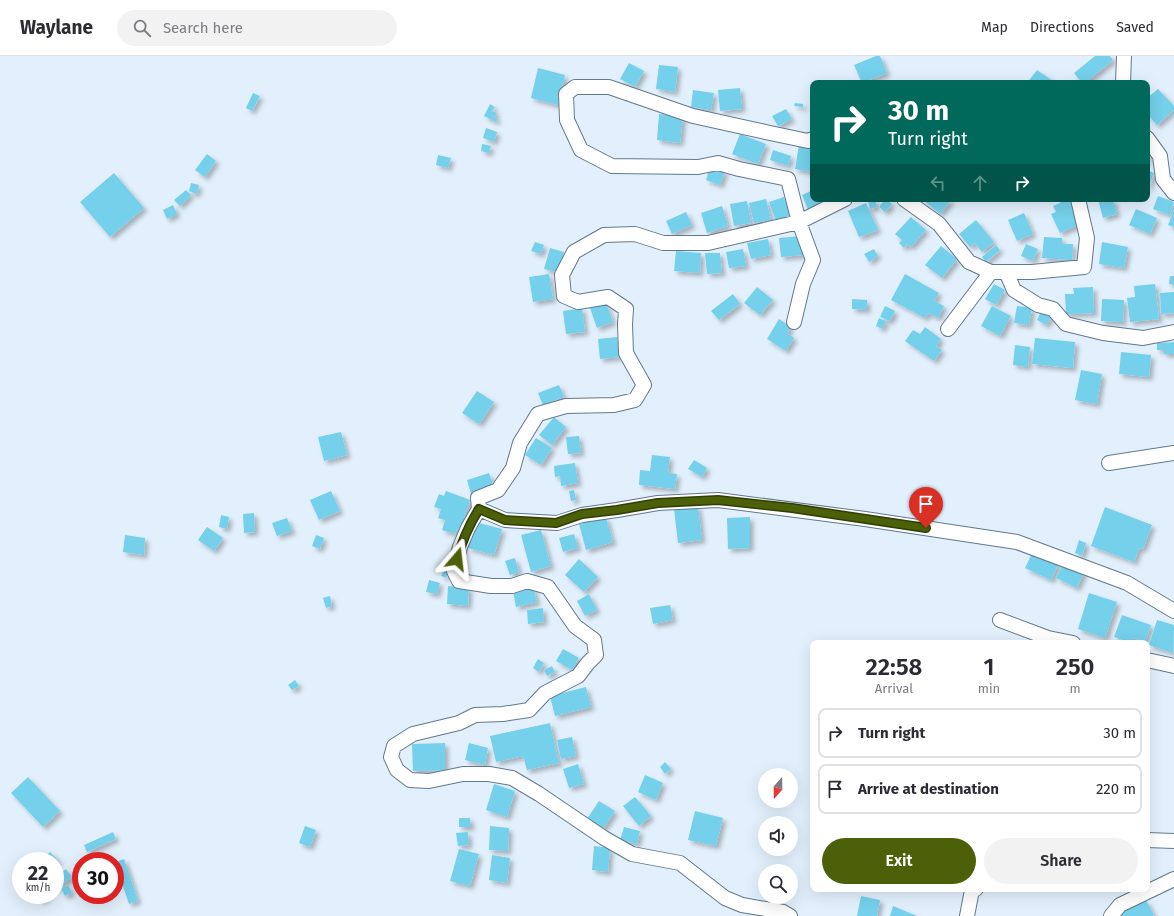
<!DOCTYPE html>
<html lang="en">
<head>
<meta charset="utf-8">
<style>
  body { margin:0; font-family:"Fira Sans",sans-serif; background:#f2f2f3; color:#2b2b33; height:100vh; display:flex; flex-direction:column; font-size:15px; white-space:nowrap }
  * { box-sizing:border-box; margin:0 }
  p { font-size:13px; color:#7c7c81 }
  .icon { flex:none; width:22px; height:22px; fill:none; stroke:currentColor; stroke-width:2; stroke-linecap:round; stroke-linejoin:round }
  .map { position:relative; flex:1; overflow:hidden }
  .details { position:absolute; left:810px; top:584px; width:340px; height:252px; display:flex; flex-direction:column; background:#fff; border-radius:8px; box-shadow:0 4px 16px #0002 }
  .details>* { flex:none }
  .top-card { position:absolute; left:810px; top:24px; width:340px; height:122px; border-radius:8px; box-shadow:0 4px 16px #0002; background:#00695c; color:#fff; overflow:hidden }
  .needle { width:26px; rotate:200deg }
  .controls { position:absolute; left:758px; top:712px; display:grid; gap:8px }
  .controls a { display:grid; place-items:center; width:40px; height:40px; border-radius:50%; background:#fff; box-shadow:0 4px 16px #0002; font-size:20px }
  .speed { position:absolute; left:12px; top:796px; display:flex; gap:8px; font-size:20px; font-weight:700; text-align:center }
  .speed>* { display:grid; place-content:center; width:52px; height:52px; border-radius:50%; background:#fff; box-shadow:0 4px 16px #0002; line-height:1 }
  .speed small { font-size:10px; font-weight:400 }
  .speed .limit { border:6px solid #d22; background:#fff; color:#111 }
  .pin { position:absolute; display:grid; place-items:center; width:34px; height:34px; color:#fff; margin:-41px -17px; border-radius:50% 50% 50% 0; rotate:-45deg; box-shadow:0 0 4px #0007 }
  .pin .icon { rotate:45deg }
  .me { position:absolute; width:44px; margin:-22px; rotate:17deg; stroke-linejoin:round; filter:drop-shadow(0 0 3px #0008) }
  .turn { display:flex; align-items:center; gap:14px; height:84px; padding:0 12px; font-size:18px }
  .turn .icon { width:52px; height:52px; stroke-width:2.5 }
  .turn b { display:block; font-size:28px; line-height:34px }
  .lanes { display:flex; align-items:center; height:38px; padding:0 12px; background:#0003; justify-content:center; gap:20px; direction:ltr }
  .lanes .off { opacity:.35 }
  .eta { display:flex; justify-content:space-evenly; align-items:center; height:68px; text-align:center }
  .eta b { font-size:24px; font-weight:600; line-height:28px }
  .button { display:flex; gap:8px; margin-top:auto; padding:8px 12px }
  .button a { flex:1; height:46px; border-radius:24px; background:#4c6009; color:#fff; font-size:16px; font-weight:600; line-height:46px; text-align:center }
  .button a+a { background:#f2f2f3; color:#2b2b33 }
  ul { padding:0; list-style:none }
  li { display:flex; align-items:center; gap:12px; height:50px; margin:0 8px 6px; padding:0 4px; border:2px solid #e1e1e2; border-radius:8px }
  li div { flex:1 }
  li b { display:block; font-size:15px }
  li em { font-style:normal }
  header { display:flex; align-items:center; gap:24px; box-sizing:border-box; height:56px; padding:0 20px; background:#fff; border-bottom:1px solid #e1e1e2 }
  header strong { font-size:19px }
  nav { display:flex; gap:22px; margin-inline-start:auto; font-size:14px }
  .search { width:280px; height:36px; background:#f2f2f3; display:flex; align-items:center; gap:10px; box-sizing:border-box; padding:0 14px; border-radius:22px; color:#7c7c81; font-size:15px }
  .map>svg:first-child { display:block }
</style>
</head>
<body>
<header>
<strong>Waylane</strong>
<div class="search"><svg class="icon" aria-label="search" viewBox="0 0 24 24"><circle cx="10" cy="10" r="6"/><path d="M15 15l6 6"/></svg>Search here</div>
<nav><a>Map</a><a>Directions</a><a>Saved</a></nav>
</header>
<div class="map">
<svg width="1174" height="860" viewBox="0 0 1174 860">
  <defs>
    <filter id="shadow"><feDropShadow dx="3.5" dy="3.5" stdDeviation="2" flood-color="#0004"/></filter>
  </defs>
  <rect width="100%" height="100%" fill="#e2f0fd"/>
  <path fill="#74d0eb" filter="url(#shadow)" d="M876 0H880L887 17 862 27 854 9Z
    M1095 0H1110L1113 4 1085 27H1082L1074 17Z
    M629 7 644 15 635 31 620 23Z
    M659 9 678 11 675 36 656 33Z
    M538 12 565 19 558 49 531 42Z
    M1037 14 1053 25 1052 27H1027Z
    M740 32 742 53 720 55 718 34Z
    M1158 33 1174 50V54L1157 69 1147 58V42Z
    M693 34 714 37 711 54 691 51Z
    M253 37 260 40 252 55 246 52Z
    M795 47 803 48V51L794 50Z
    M490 48 495 51 492 55 497 57 494 61 498 63 496 66 484 60Z
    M786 53 792 63 778 70 772 60Z
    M659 58 683 60 680 87 657 84Z
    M486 72 497 76 494 86 483 82Z
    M740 78 766 88 758 108 732 98Z
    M482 88 491 90 489 97 481 95Z
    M799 89 813 92V116L795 113Z
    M1147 91 1153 94 1147 108Z
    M773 94 791 100 788 110 770 104Z
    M207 98 216 105 205 121 195 114Z
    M438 99 451 102 448 112 436 109Z
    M710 111 725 115 720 129 706 124Z
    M1147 114 1154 117 1147 134Z
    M114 117 144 152 110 181 80 146Z
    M191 127 199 129 197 138 189 135Z
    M186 134 191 139 180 150 174 144Z
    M813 134V143H837L809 156 802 139Z
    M1158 140 1174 146 1170 159 1153 153Z
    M784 141 790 160 776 165 769 146Z
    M766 143 771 164 754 167 749 147Z
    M875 143 877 151 870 153 868 145Z
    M885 143 892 148 885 156 879 151Z
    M922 143H952L940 158Z
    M1068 143H1070L1082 167 1060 177 1051 158 1056 156 1053 150Z
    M1098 143H1113L1117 158 1103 162Z
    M747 145 751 167 734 170 730 148Z
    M866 147 878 174 859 181 848 155Z
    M173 149 177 158 167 163 163 154Z
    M722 150 728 170 707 177 701 157Z
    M1136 153 1157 162 1150 178 1129 169Z
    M1174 154V171L1168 169Z
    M686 156 692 169 672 178 666 165Z
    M1024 157 1033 178 1017 185 1008 164Z
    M911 161 926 174 911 191 907 188 904 192 899 187 902 184 895 178Z
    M976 164 994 186 982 196 975 187 970 191 959 178Z
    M801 180 803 199 781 201 779 182Z
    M1044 181 1062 182V188H1073L1072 204 1042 202Z
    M768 183 771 199 751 203 747 187Z
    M535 186 544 189 541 198 531 195Z
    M1102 186 1128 191 1124 212 1099 208Z
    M1026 188 1038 193 1033 205 1021 200Z
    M996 189 1000 194 986 206 982 201Z
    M941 190 957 203 942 222 925 209Z
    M550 192 564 196 558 216 544 213Z
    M743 193 746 210 729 212 726 196Z
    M874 193 878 200 869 206 864 198Z
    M676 195 701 197 700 217 674 215Z
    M705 197H720L722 217 707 218Z
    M549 218 553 243 533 246 529 221Z
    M905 218 939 237 934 245 944 250 938 262 928 257 925 262 891 244Z
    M1170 220H1174V229L1169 228Z
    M994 228 1005 234 996 249 985 243Z
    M1155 228 1159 263 1130 266 1127 242 1135 241 1134 230Z
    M757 231 773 244 760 259 744 247Z
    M1093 231 1094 257 1066 258 1065 238H1074L1073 232Z
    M1174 236V257L1161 258 1160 237Z
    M733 238 740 248 719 264 711 255Z
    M852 243 867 244V254L852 253Z
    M1102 243 1124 244 1123 266 1101 265Z
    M606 247 613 266 597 272 590 252Z
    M885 250 895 255 890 265 880 261Z
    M992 250 1011 260 1000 280 981 270Z
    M1017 250 1032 252 1029 269 1014 267Z
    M582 252 585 276 566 278 563 255Z
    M1041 255 1051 261 1046 269 1037 264Z
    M879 262 886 265 882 273 876 270Z
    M779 263 791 271 787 277 794 282 786 295 767 283Z
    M925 271 941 283 936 290 942 294 934 305 905 285 913 274 920 278Z
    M617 281 619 301 600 303 598 283Z
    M1035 282 1075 286 1073 312 1032 308Z
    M1174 286V298H1164V294H1157V287Z
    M1015 289 1030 291 1028 311 1013 309Z
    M1121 296 1151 299 1149 321 1119 318Z
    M1081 314 1102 318 1097 348 1075 344Z
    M559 329 564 341 543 349 538 337Z
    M477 335 494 346 479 368 462 357Z
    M554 361 566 371 552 389 539 379Z
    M341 376 347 399 324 405 318 381Z
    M579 380 581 397 568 398 566 381Z
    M536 382 552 392 541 409 525 399Z
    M652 399 670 401 668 417 677 418 675 433 639 429 640 414 650 415Z
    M694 404 707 412 702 421 688 413Z
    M575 407 578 427 561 430 560 420 555 421 554 410Z
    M489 417 494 431 471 438 467 424Z
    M574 434 576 444 571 445 569 435Z
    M331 435 340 455 319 464 310 444Z
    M446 435 470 444 464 462 467 463 462 476 457 473 455 478 442 474 445 464 438 462 441 453 434 451 439 438 444 440Z
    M698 450 702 484 678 487 674 453Z
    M1105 451 1152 469 1143 493 1139 492 1134 506 1091 490Z
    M254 457 255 476 244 477 243 458Z
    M221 459 229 461 227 473 219 471Z
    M606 461 613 486 586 494 579 468Z
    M750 461V492L728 493 727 462Z
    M287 462 292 475 277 480 272 467Z
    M475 466 502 473 494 499 468 492Z
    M207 471 223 482 214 495 198 484Z
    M541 474 551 510 531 516 521 479Z
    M574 478 578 492 563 496 559 482Z
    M125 479 145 482 144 499 123 496Z
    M316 479 324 482 320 493 312 490Z
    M1079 484 1086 487 1082 500 1075 497Z
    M1033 495 1059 507 1051 524 1025 512Z
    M515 502 519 516 510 519 505 505Z
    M579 503 598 521 584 536 565 519Z
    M1064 506 1084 516 1077 532 1056 522Z
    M444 515 448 516 446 522 441 520Z
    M429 524 440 527 437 538 426 536Z
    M448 530 469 532 468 550 447 548Z
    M533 531 537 546 516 551 513 535Z
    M1089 537 1117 546 1105 582 1078 573Z
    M589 538 597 554 585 560 577 545Z
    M330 540 332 550 326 552 323 542Z
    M670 549 673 564 653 568 650 552Z
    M543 552 544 566 528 568 527 554Z
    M1122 559 1151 569 1145 586 1134 582 1132 587H1131L1114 581Z
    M1157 564 1174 569 1173 597 1149 589Z
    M563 593 579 602 572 614 556 605Z
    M538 603 544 607 539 616 533 612Z
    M552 610 555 616 547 620 544 614Z
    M295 624 299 630 292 634 288 629Z
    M586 631 591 651 555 660 550 640Z
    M550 667 559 707 527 714 523 700 496 706 490 680Z
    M572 681 576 700 561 703 557 684Z
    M445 687V714L413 715 412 688Z
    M469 687 488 692 485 709 465 704Z
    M665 706 671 713 665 718 660 711Z
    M578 708 584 728 569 732 563 713Z
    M645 719 663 727 656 744 638 736Z
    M28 721 60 755 43 771 11 737Z
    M494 728 515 735 507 761 486 754Z
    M635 741 651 760 639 770 623 750Z
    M599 745 615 755 603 773 587 763Z
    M695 755 723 762 716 790 688 784Z
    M459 762H470L471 771H459Z
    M305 770 316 774 310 791 299 787Z
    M490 770 509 772 508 795 489 794Z
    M624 771 640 775 637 788 620 784Z
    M113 776 116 783 87 796 84 789Z
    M468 776 469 789 458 790 456 777Z
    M594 790 610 792 608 816 592 814Z
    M459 793 479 798 470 830 450 825Z
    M50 796 59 805 55 809V805H40Z
    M492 799 510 802 507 827 489 824Z
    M124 803 138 845 129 848 115 806Z
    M66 813 72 821 55 834V821Z
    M81 816V830H79L74 820Z
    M68 829 72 837 65 840 61 832Z
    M36 839H49L41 845Z
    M861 840 880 844 877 860H857Z
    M1146 844 1154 859 1151 860H1121L1119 857Z
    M893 850 917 860H890Z"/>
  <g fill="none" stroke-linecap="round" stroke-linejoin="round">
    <defs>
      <path id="minor" d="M1123 27 1124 0
        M1147 82 1160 100 1163 123 1174 137
        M904 143 939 168 969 206 991 216H1032L1084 211 1087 182 1078 143
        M1006 216 1014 234 1038 249 1053 253 1066 268 1103 277 1143 282 1174 276
        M794 266 803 228 813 204 799 166 788 123 739 113 718 107 698 111 612 110 581 94 567 64 566 38 575 31H609L693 60 770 77 808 85 813 83
        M948 273 991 216
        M1109 407 1174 397
        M479 453 505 464 557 467 582 459 617 454 658 447 718 444 865 463 1017 486 1127 527 1174 555
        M1000 564 1048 582 1073 587
        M1147 604 1174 610
        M1147 784 1174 785
        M790 860 783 856 742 849 725 842 680 807 632 798 604 782 539 738 512 722 489 718H463L429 725 410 724 397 714 391 701 394 690 413 678 459 667 475 659 503 658 529 654 545 637 578 620 588 607 596 599 594 584 575 570 548 531 527 525 512 530H491L459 525 454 515 460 491 468 472 479 453 478 442 498 434 513 412 520 387 538 358 566 350 614 349 635 344 644 329 626 297 625 268 626 253 608 241 578 246 564 240 562 219 574 196 604 179 635 178 663 187H708L799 166 845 143
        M967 860 972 834 976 833
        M1111 860 1120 849 1174 823"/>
    </defs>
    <use href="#minor" stroke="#62788b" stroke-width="16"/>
    <use href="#minor" stroke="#fff" stroke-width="14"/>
  </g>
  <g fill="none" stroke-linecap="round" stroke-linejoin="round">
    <defs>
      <path id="route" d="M457 503C462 485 469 469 479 453L505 464 556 467 582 458 617 454 658 447 718 444 792 452 926 472"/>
    </defs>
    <use href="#route" stroke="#313e06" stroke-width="10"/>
    <use href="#route" stroke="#4c6009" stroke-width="7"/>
  </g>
</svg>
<div class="controls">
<a><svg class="needle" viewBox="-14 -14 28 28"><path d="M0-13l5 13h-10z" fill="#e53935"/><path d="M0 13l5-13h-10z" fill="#7c7c81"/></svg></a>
<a><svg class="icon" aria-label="sound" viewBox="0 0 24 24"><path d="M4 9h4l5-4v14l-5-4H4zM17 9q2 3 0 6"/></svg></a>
<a><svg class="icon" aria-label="search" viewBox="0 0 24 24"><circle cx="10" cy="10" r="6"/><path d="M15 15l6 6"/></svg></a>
</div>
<div class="speed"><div>22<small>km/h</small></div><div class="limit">30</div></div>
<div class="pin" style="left:926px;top:472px;background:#d93025"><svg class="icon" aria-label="arrive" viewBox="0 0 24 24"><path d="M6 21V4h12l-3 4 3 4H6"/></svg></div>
<svg class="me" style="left:457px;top:503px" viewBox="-20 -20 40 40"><path d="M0-17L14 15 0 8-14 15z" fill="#4c6009" stroke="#fff" stroke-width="4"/></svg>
<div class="top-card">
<div class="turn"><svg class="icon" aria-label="right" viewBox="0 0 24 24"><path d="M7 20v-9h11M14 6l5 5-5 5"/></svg><div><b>30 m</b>Turn right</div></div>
<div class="lanes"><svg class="icon off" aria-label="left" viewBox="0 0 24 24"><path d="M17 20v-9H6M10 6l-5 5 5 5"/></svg><svg class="icon off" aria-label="ahead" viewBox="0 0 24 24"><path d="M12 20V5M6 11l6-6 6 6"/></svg><svg class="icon" aria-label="right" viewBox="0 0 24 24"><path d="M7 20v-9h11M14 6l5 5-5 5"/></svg></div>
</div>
<section class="details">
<div class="eta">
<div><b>22:58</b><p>Arrival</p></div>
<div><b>1</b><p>min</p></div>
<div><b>250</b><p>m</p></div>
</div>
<ul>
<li><svg class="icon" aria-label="right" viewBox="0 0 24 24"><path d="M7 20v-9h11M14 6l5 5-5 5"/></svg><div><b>Turn right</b></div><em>30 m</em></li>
<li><svg class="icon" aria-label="arrive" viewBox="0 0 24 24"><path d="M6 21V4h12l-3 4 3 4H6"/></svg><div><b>Arrive at destination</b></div><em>220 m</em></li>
</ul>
<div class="button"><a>Exit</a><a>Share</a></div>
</section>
</div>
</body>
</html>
